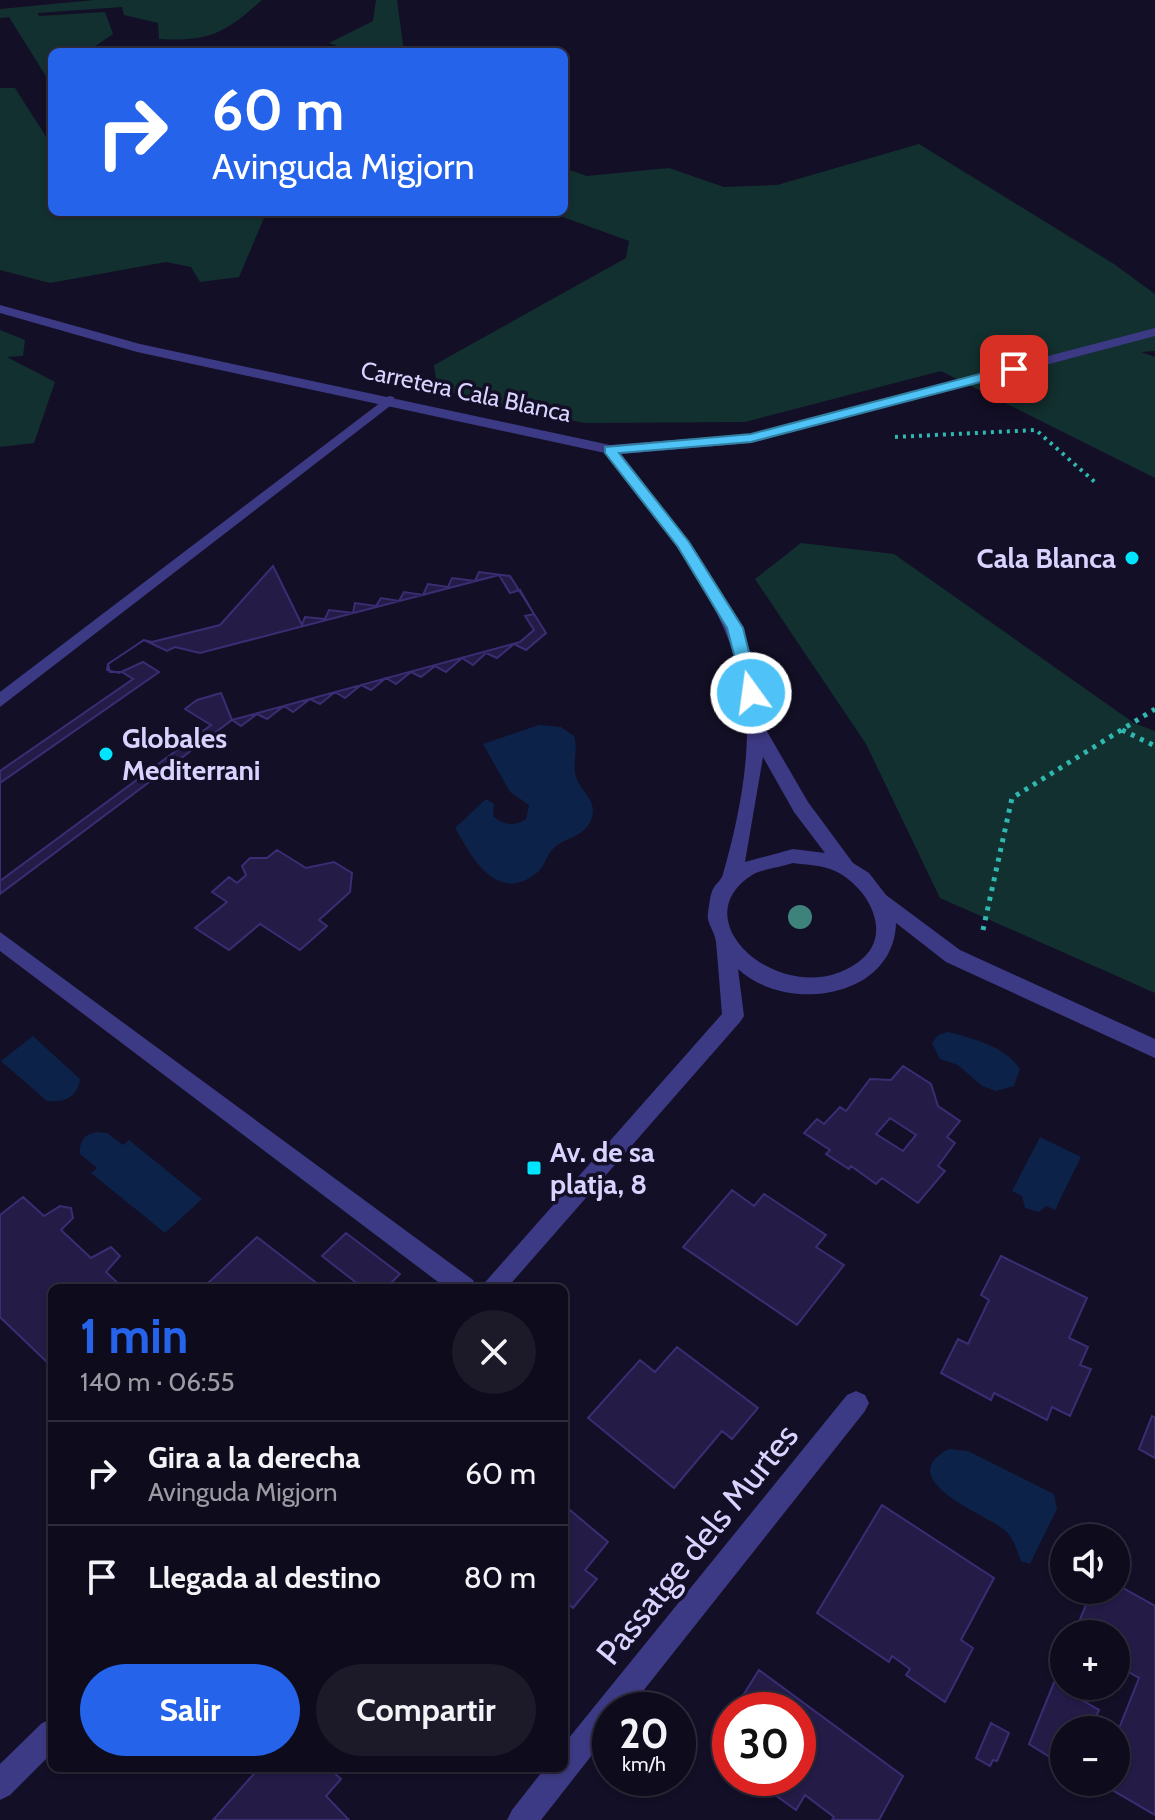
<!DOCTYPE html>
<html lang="es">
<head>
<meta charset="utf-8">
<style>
  body { margin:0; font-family:Cabin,sans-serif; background:#1c1929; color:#f1f3f6; height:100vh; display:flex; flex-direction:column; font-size:30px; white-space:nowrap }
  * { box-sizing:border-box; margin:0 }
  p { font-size:26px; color:#9b9ba3 }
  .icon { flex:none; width:44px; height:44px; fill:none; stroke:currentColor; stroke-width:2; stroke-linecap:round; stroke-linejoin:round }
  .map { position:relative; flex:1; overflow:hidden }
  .details { position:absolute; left:48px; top:1284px; width:520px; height:488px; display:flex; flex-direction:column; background:#0e0b1c; border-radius:12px; box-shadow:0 2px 6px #0004,0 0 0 2px #2e2b3b }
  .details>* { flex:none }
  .guide { position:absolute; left:48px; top:48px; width:520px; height:168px; border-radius:12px; box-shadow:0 2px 6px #0004,0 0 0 2px #2e2b3b; background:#2563eb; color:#fff; overflow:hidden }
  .controls { position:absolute; left:1050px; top:1524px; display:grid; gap:16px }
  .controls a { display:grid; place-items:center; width:80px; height:80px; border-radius:50%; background:#0e0b1c; box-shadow:0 2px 6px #0004,0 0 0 2px #2e2b3b; font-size:40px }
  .speed { position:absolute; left:592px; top:1692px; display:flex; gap:16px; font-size:40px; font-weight:700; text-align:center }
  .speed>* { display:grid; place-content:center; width:104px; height:104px; border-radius:50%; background:#0e0b1c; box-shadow:0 2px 6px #0004,0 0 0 2px #2e2b3b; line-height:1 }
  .speed small { font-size:20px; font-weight:400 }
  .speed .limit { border:12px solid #d22; background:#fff; color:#111 }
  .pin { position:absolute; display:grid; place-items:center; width:68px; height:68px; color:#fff; margin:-34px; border-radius:16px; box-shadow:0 4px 12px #0006 }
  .me { position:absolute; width:88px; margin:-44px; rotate:346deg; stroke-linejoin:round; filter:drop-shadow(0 0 6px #0008) }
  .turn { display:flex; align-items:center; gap:28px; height:168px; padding:0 32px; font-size:36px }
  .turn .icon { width:104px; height:104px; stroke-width:2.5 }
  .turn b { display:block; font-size:56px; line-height:68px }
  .round { display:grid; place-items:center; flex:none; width:84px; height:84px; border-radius:42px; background:#1c1929 }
  .overview { display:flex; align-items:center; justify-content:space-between; height:136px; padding:0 32px }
  h1 { font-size:48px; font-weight:700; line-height:60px; color:#2563eb }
  .action { display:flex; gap:16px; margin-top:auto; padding:16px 32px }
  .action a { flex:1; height:92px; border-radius:48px; background:#2563eb; color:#fff; font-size:32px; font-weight:700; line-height:92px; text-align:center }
  .action a+a { background:#1c1929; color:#f1f3f6 }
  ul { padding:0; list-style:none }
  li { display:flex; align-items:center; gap:24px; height:104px; padding:0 32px; border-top:2px solid #2e2b3b }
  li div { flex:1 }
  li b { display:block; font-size:30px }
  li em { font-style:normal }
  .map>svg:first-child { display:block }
</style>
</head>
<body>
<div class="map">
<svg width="1155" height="1820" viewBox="0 0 1155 1820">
  <rect width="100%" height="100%" fill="#130f26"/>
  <path fill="#12302f" d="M94 0H262C225 33 210 42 159 39L158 23 124 15 122 7 38 13 39 16 105 12 113 34 87 52H52V86L9 17 0 18V9Z
    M376 0H397L404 52H355L329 43 373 21Z
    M0 88H15L52 146V212H257L264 218 239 277 200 282 191 267 166 262 50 283 0 270Z
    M919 144 1114 264 1155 294V351L1141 352 1155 357V478L941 371 745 422 585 423 473 402 437 386 434 365 626 258 629 241 549 212H564V168L587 176 669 168 724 187 777 185Z
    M0 330 25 340 23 356 7 357 55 382 34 443 0 447Z
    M801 543 894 554 1134 723 1155 731V993L940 898 866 744 755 579Z"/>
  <path fill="#0c2248" d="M539 725 561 727 574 736C579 751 571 765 577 779 582 793 597 800 592 817 586 837 568 836 555 847 546 854 546 865 538 872 497 906 471 856 455 828L486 799 494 804 493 816C503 825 514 827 526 819L529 805 510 792 483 744Z
    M948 1032C972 1038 1006 1047 1020 1069L1014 1086 996 1091 982 1086 958 1065 940 1059 932 1043 938 1035Z
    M33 1036 80 1079C78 1097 64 1103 47 1101L1 1061Z
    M97 1132 107 1133 123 1145 129 1140 202 1199 165 1233 91 1173 97 1168 80 1154C79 1142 84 1134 97 1132Z
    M1040 1137 1081 1157 1055 1210 1046 1206 1039 1212 1025 1208 1022 1196 1012 1191Z
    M949 1449 968 1451 1054 1494 1057 1509 1030 1564 1021 1561C1016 1549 1014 1537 1003 1529 986 1515 890 1479 949 1449Z"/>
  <path fill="#241b47" stroke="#3b2d73" stroke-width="2" fill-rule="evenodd" d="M273 566 302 625 305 617 325 619 329 610 353 613 355 603 376 606 381 598 399 601 404 592 423 595 428 584 448 587 452 578 475 581 479 572 510 576 546 633 526 650 514 644 497 658 486 653 473 665 462 658 446 672 435 666 421 677 411 672 396 684 386 678 371 690 361 685 345 698 335 692 320 704 310 699 293 712 284 706 267 719 257 714 241 726 232 720 0 894V771L133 679 122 672H110L108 664 144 640 152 642 220 625Z
    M499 575 510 593 520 590 534 614 525 616 534 630 520 642 232 720 221 693 197 700 185 709 211 725 0 881V783L159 672 143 662 119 673 107 670 108 664 144 640 167 651 175 647 200 653Z
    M277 850 306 868 334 862 352 873 350 892 319 920 327 926 300 950 260 924 229 950 195 928 227 902 212 892 229 877 237 883 246 875 242 866 250 858H267Z
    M903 1066 931 1084 938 1106 960 1121 947 1137 955 1143 938 1166 945 1171 918 1203 882 1178 876 1184 851 1166 849 1169 826 1154 830 1150 804 1133 817 1119 824 1124 840 1107 846 1111 870 1079 891 1080ZM890 1118 916 1135 903 1151 876 1134Z
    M732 1190 754 1206 764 1194 826 1235 816 1247 844 1265 797 1325 683 1247Z
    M23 1197 44 1216 60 1206 71 1208 73 1218 61 1230 91 1258 111 1247 120 1256 106 1272 123 1288H52V1367L0 1317V1215Z
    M346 1233 400 1274 386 1288H363L322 1256Z
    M257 1237 323 1288 205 1286Z
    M1001 1256 1087 1298 1069 1338 1088 1347 1080 1365 1091 1369 1070 1416 1052 1407 1047 1420 994 1393 991 1400 941 1373 958 1339 968 1344 989 1300 981 1295Z
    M677 1347 758 1408 732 1439 722 1431 674 1488 588 1418 640 1360 655 1372Z
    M1152 1416 1155 1418V1458L1139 1449Z
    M564 1505 608 1542 585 1570 597 1579 573 1608 564 1600Z
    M882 1505 994 1578 961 1640 973 1648 945 1702 906 1675 910 1669 892 1656 889 1662 817 1613Z
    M1116 1584 1155 1606V1815L1100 1783 1097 1792 1080 1782H1116V1736L1139 1678 1116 1665V1634H1074L1092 1590H1116Z
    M1064 1658V1686H1079L1075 1696 1099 1710 1090 1730H1064V1766L1029 1744Z
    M759 1670 903 1776 879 1820H832L834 1817 805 1795 796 1810 771 1792 780 1778H798V1710H734Z
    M730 1717V1748L717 1738Z
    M991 1723 1009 1733 997 1761 993 1760 990 1766 976 1758Z
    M259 1768H329L341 1779 326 1796 349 1820H213Z"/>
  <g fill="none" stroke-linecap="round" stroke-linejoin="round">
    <path stroke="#2fb8b0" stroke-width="4" stroke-dasharray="3 5" stroke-linecap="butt" d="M895 437 1036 430 1097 484"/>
    <path stroke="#2fb8b0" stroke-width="5" stroke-dasharray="4 6" stroke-linecap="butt" d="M1122 730 1155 746
      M983 930 1012 798 1155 709"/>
    <path fill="#3d3a85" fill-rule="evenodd" d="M389 396 394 397V403L0 707V692Z
      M0 932 473 1280 477 1288H446L0 951Z"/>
    <path fill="#3d3a85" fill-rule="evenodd" d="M0 305 140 344 610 445 751 434 1155 328V336L751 443 621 454 689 542 735 616 751 653 762 691 765 728 808 802 853 863 869 873 886 895 960 950 1155 1039V1058L946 962 896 923C894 999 786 1014 738 969L744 1016 740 1022 507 1288H480L722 1014C720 990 718 964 716 942 715 931 706 923 708 913 709 906 710 895 713 889 716 883 721 881 723 874 736 829 747 777 747 730 746 622 668 534 605 453L137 352 0 313ZM763 757 794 812 825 853 793 849 745 862ZM793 863C807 865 822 865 835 871 869 887 896 937 857 963 787 1013 678 922 752 875 763 869 781 867 793 863Z
      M856 1391 865 1395 869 1403 865 1411 628 1710H610V1732L541 1820H507L512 1810 545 1768H564V1744L847 1395Z
      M52 1719V1753L10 1795 0 1800V1764L42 1723Z"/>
  </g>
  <circle fill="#3d827b" cx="800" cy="917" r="12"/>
  <path fill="#4fc3f7" stroke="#337fa1" stroke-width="2" d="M1014 365 1021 369 1019 372 751 442 619 453 689 542 743 628 759 693 751 698 745 696 727 628 678 547 605 453V447L751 434Z"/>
  <g fill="#00e5ff" stroke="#130f26" stroke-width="3">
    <circle cx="1132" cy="558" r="8"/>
    <circle cx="106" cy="754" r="8"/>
    <rect x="526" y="1160" width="16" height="16" rx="4"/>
  </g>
  <g text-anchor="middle" stroke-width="7" stroke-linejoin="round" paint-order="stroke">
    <g font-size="24" fill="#d9d4ff" stroke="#130f26">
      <text transform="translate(466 392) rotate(12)" y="8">Carretera Cala Blanca</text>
    </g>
    <g font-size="28" font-weight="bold" fill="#d9d4ff" stroke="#130f26" text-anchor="start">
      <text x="1116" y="568" text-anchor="end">Cala Blanca</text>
      <text x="122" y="748">Globales<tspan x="122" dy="32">Mediterrani</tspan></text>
      <text x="550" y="1162">Av. de sa<tspan x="550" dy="32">platja, 8</tspan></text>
    </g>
    <g font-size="34" fill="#d9d4ff" stroke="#130f26">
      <text transform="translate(697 1544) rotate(-51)" y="12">Passatge dels Murtes</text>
    </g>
  </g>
</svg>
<div class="controls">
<a><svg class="icon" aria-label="sound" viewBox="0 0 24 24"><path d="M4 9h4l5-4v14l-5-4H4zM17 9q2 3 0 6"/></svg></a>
<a>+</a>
<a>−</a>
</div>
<div class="speed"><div>20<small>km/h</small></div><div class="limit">30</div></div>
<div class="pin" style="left:1014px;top:369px;background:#d93025"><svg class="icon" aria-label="arrive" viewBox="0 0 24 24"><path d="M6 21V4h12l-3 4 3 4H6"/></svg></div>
<svg class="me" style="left:751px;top:693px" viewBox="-20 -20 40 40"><circle r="17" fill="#4fc3f7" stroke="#fff" stroke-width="3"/><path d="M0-11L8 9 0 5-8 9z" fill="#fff"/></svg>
<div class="guide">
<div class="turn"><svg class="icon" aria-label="right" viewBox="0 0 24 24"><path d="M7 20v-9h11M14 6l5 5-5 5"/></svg><div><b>60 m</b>Avinguda Migjorn</div></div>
</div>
<section class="details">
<div class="overview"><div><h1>1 min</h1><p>140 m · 06:55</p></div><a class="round"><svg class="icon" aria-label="close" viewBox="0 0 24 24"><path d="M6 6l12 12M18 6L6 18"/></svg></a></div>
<ul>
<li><svg class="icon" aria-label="right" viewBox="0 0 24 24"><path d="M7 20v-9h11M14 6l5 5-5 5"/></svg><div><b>Gira a la derecha</b><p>Avinguda Migjorn</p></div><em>60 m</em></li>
<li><svg class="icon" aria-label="arrive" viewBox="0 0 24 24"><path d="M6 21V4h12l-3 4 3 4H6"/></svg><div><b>Llegada al destino</b></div><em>80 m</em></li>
</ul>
<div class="action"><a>Salir</a><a>Compartir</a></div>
</section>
</div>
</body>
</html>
